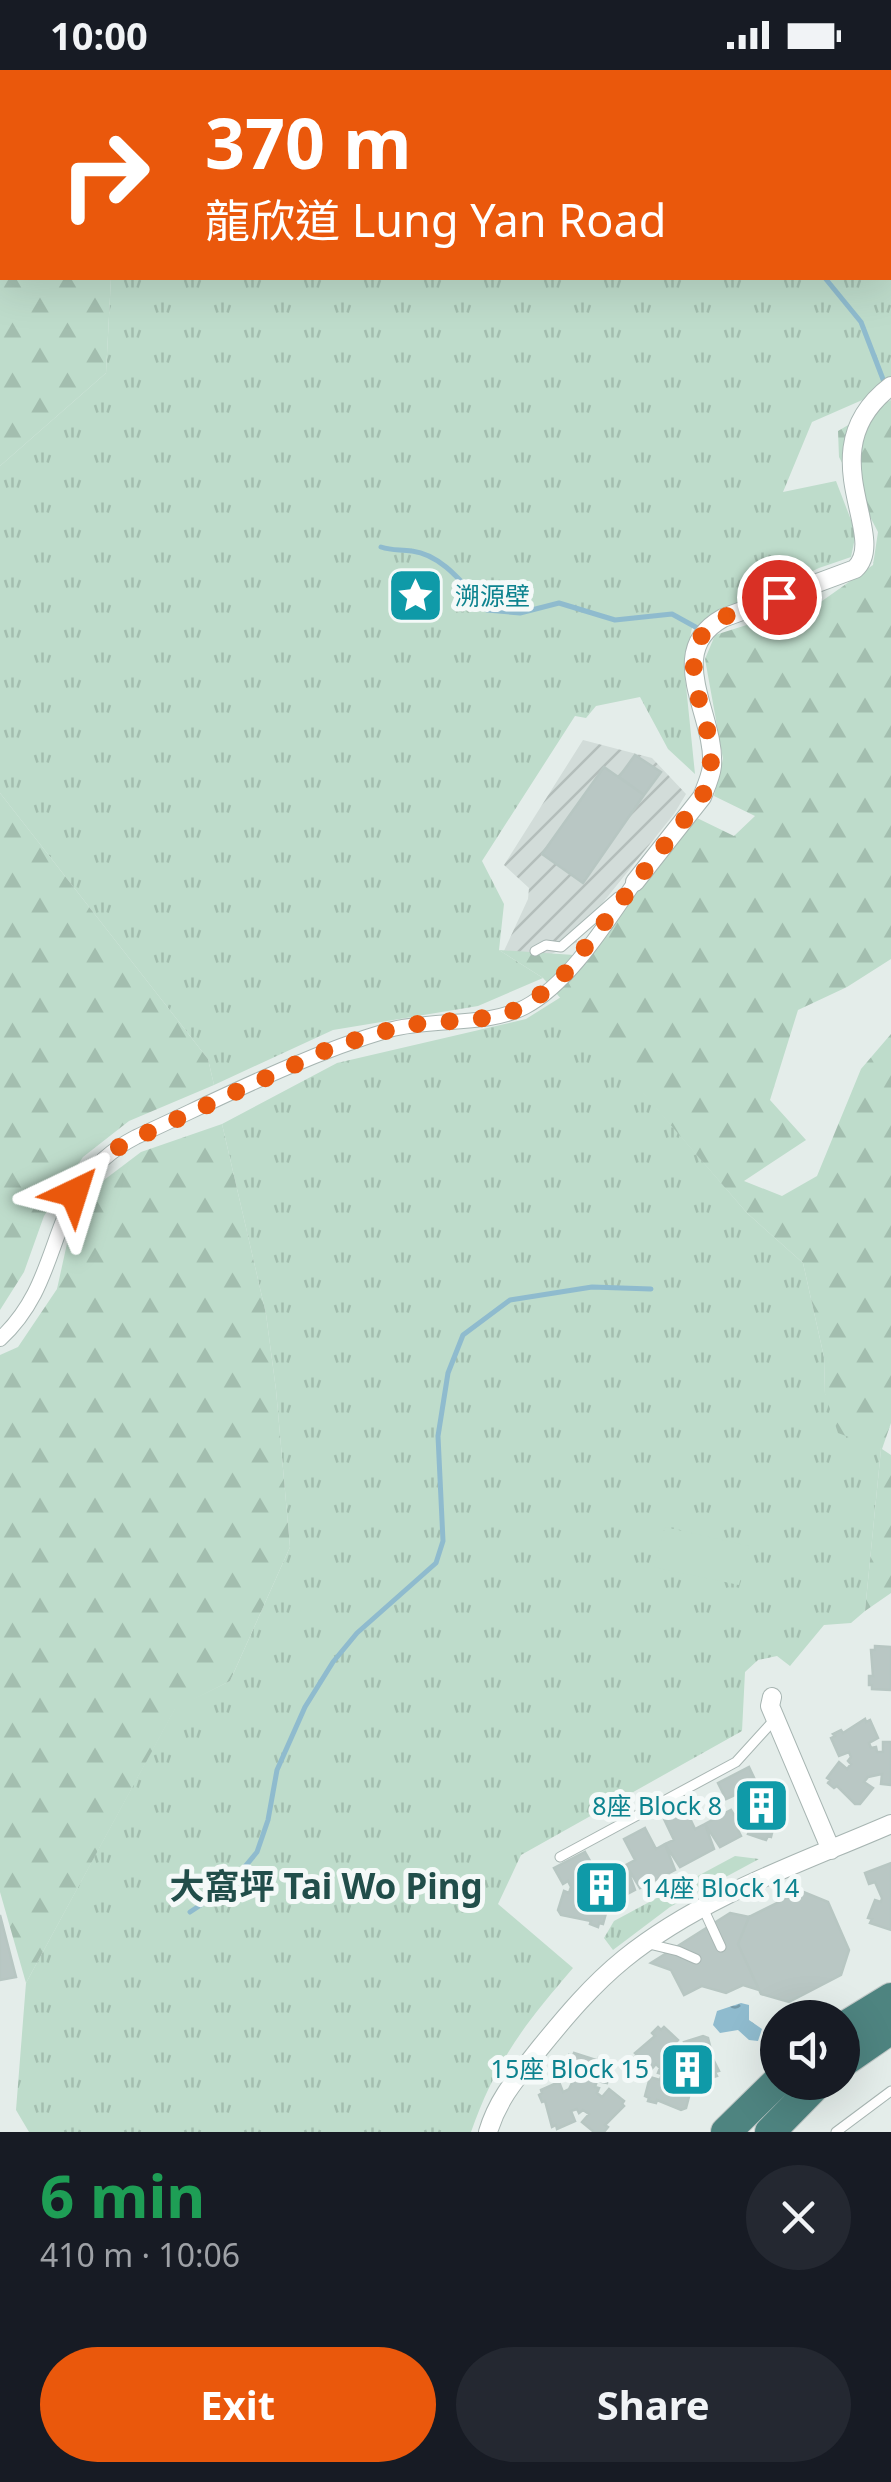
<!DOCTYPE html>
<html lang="en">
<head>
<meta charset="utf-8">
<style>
  body { margin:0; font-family:"Noto Sans","Noto Sans TC",sans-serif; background:#242831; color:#f1f3f6; height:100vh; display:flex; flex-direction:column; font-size:38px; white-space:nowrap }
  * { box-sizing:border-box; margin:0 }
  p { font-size:32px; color:#9ea1a6 }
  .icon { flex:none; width:55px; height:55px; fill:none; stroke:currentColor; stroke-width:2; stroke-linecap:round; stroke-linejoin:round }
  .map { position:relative; height:2062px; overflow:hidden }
  .sheet { display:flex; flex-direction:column; background:#171b24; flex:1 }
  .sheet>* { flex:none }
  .top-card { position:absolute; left:0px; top:0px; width:892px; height:210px; box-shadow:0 10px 40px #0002; background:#ea580c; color:#fff; overflow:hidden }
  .buttons { position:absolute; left:760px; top:1930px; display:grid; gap:20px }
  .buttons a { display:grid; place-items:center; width:100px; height:100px; border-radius:50%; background:#171b24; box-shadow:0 10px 40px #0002; font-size:50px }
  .pin { position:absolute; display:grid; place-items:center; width:85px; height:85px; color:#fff; margin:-42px; border:5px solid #fff; border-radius:50%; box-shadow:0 2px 10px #0007 }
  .me { position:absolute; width:110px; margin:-55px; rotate:41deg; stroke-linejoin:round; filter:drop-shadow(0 0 8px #0008) }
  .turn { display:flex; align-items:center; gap:35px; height:210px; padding:0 40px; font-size:45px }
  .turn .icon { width:130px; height:130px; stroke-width:2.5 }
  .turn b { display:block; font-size:70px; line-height:85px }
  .round { display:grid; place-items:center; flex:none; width:105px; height:105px; border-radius:52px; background:#242831 }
  .overview { display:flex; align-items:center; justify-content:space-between; height:170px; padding:0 40px }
  h1 { font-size:60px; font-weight:700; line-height:75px; color:#1e9e55 }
  .action { display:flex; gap:20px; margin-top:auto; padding:20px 40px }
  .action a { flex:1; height:115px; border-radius:60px; background:#ea580c; color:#fff; font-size:40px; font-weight:700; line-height:115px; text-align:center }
  .action a+a { background:#242831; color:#f1f3f6 }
  .status { display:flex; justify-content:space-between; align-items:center; height:70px; padding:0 50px; background:#171b24; direction:ltr }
  .status svg { height:28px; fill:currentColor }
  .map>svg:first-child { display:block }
</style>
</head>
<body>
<div class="status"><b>10:00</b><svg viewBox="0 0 49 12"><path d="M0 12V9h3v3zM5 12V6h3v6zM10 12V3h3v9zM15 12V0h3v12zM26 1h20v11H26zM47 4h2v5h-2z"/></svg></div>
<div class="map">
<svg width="891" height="2062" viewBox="0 0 891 2062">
  <defs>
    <pattern id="industrial-furrows" width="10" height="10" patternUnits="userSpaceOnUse" patternTransform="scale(2.5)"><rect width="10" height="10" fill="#d2dcd9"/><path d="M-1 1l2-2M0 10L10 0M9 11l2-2" fill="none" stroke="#b4bebb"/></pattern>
    <pattern id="grass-tufts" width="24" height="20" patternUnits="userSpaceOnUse" patternTransform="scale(2.5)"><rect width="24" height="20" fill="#bedccb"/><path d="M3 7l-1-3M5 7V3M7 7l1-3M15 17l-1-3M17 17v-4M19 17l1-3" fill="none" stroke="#a3beaf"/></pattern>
    <pattern id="forest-firs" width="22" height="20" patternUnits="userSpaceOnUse" patternTransform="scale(2.5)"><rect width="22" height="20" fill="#bedccb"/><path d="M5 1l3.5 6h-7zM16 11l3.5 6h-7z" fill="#a3beaf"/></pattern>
    <pattern id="water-ripples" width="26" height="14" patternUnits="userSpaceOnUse" patternTransform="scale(2.5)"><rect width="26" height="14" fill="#8fbbce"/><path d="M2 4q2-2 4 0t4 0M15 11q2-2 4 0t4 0" fill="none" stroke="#7599a8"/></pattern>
  </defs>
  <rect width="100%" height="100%" fill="#e4edea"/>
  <path fill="url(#industrial-furrows)" d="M583 670 652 688 686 724 674 744 576 866 577 872 545 887 503 883 528 829 529 818 504 795Z"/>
  <path fill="url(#grass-tufts)" d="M116 0H891V313L876 324 812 352 783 422 836 411 856 463 851 487 819 498 692 558 684 596 695 704 668 679 640 627 596 636 586 648 575 646 482 791 504 834 499 880 543 908 478 936 333 960 214 1015 208 989 0 723V396L106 303 111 208H890V2Z
    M561 927 747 1143 803 1193 824 1287 825 1324 881 1379 865 1541 851 1553 824 1555 790 1596 777 1586 758 1590 745 1602 742 1661 521 1785 498 1834 573 1898C524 1955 496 1991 471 2062H29L16 2040 26 1913 175 1638 230 1611 290 1477 276 1320 266 1244 222 1054 337 993 526 949Z
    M735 1786 759 1789 670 1837 613 1880 604 1868 614 1851Z"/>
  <path fill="url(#forest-firs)" d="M0 0 116 2H2V208H111L106 303 0 396Z
    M891 330V889L847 917 798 940 770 1030 806 1070 744 1111 782 1126 817 1106 861 999 891 964V1353L882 1379 891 1385V1523L865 1541 881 1379 838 1363 825 1324 824 1287 803 1193 747 1143 543 908 499 880 574 885 679 760 697 748 734 766 755 746 714 726 723 689 705 589 715 565 822 531 873 495 878 462 839 387 838 361Z
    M0 723 208 989 214 1015 129 1051 83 1087 44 1146 24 1202 0 1240Z
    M222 1054 266 1244 276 1320 290 1477 230 1611 175 1639 26 1913 0 1822V1285L18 1277 57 1219 68 1169 104 1110 141 1082Z"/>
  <path fill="#bedccb" d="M665 1457 749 1476 739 1515 654 1497Z"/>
  <path fill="url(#water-ripples)" d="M741 1933 749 1935V1950L762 1959 758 1971 749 1970 738 1960 720 1963 713 1955 717 1941Z"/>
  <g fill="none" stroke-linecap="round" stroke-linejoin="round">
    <path stroke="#8fbbce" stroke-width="5" d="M825 208 861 252 886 317
      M381 477C393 481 400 479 412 481 444 485 466 518 487 540L520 543 559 533 615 550 672 544 701 560
      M190 1842 228 1817 257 1782 268 1750 277 1700 305 1637 333 1592 357 1563 436 1493 443 1471 438 1366 448 1303 463 1265 510 1230 592 1217 651 1219"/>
  </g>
  <path fill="#b9c7c4" stroke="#b7c6c2" stroke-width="2.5" d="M635 685 661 702 644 725 619 707Z
    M604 697 644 725 583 813 542 784Z
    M875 1576 891 1577V1620L872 1619V1615H869V1606H873L871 1580H875Z
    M865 1649 866 1652 870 1650 878 1668 869 1673 871 1678 876 1677 877 1682H883V1672H891V1715L881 1714 882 1704 868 1707 864 1712 873 1718 860 1734H855L837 1716 834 1718 828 1713 830 1710 827 1708 839 1692 847 1699 851 1694 848 1691 851 1687 849 1682 839 1686 831 1668 835 1666 833 1664 841 1660 843 1663Z
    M749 1697 757 1714 752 1717 754 1722 760 1724 762 1719 781 1726 780 1729 783 1730 770 1758 773 1759 771 1767 768 1766 766 1770 748 1764 750 1759 744 1757 738 1760 741 1766 720 1777 705 1754 731 1740 734 1745 739 1743 742 1734 737 1724 726 1729 718 1713Z
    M685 1738 695 1759 705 1754 714 1779 680 1797 665 1774 674 1770 664 1749Z
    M645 1758 656 1779 665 1774 675 1800 640 1818 626 1795 635 1790 624 1769Z
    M585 1782 594 1798 583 1803 588 1813 597 1816 602 1813 599 1808 626 1795 635 1820 614 1831 611 1825 605 1828 603 1834 608 1836 603 1854 599 1853 598 1857 590 1854 591 1851 561 1845 558 1840 564 1821 569 1823 571 1817 568 1811 563 1814 554 1798Z
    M891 1793V1860L870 1853 872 1849 868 1848 875 1830 881 1832 882 1828 875 1812 869 1814 865 1803Z
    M801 1821 828 1832 849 1880 841 1905 789 1932 761 1924 738 1874 749 1847Z
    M730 1843 749 1847 738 1874 759 1920 743 1915 726 1923 702 1916 684 1925 671 1900 651 1893Z
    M0 1845 16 1907 0 1910Z
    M658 1957 661 1960 664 1957 678 1970 671 1978 675 1982 678 1980 682 1984 687 1982 684 1972 703 1966 708 1968 710 1976 707 1977 719 2001 715 2002 717 2006 698 2012 695 2002 683 2010 681 2016 691 2019 686 2038 681 2040 657 2030 656 2033 648 2031 649 2028 645 2026 650 2007 660 2010 662 2004 658 2003 660 1998 656 1994 649 2002 634 1988 637 1985 635 1983 655 1966 652 1963Z
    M574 1983 599 1991V1988L608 1989 607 1993H611L607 2013 597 2011 595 2017 599 2018 597 2023 602 2027 609 2019 624 2031 622 2034 624 2036 605 2055 608 2057 604 2062H594L582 2052 589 2044 583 2040 579 2043 577 2039 571 2041 575 2051 557 2059 556 2055 552 2057 545 2031 542 2032 539 2025 542 2023 541 2020 559 2012 563 2022 569 2019 575 2007 565 2005 569 1985 573 1986Z"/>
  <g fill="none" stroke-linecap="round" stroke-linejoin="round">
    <defs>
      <path id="service" d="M535 881 546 875 561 877 618 827
        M560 1787 736 1692 775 1649
        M703 1838 721 1877
        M649 1874 678 1881 696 1889
        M836 2062 891 2021"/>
      <path id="pedestrian" d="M0 1269C70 1205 41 1116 136 1067 219 1029 301 986 389 960 431 948 487 957 525 937 569 914 607 852 635 812"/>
      <path id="minor" d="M635 812 702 727C706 717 711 706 712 696 716 645 662 582 723 548L855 499C891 466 806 381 891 316
        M772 1627 770 1636 831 1780
        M488 2062C498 2028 519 2005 540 1978 566 1946 592 1915 624 1889 702 1826 801 1793 891 1754"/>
      <path id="trunk" d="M842 1958 891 1928
        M842 1993 891 1959
        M726 2062 778 2011
        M770 2062 819 2012"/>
    </defs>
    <use href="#service" stroke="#a7b5b2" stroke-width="11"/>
    <use href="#pedestrian" stroke="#a7b5b2" stroke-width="16"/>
    <use href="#minor" stroke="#a7b5b2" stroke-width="20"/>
    <use href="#trunk" stroke="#c2c9c8" stroke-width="32"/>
    <use href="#service" stroke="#fff" stroke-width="9"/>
    <use href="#pedestrian" stroke="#fff" stroke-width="14"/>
    <use href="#minor" stroke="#fff" stroke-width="18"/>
    <use href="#trunk" stroke="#4e8480" stroke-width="30"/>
  </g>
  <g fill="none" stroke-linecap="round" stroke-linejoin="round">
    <path stroke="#ea580c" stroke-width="18" stroke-dasharray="0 32.4" d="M74 1123 99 1092 123 1074 335 976 406 955 486 948 524 938 562 907 702 727C709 710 713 693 710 674 704 636 674 580 715 553 733 540 758 534 779 527"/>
  </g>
  <defs>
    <symbol id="sight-square" viewBox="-11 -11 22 22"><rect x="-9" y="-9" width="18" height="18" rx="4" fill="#0f9aa8" stroke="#f4f9f8"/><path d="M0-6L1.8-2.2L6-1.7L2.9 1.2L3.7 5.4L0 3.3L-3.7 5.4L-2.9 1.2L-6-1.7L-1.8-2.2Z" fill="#fff"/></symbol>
    <symbol id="building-square" viewBox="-11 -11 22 22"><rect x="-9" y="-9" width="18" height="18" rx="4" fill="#0f9aa8" stroke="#f4f9f8"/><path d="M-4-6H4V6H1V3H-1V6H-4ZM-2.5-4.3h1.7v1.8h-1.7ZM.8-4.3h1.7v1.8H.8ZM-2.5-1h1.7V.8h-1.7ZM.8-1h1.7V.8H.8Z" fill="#fff"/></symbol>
  </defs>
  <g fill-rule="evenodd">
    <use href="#sight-square" x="384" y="494" width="63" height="63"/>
    <use href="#building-square" x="730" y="1704" width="63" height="63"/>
    <use href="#building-square" x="570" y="1786" width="63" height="63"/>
    <use href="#building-square" x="656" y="1968" width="63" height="63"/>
  </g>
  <g text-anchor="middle" stroke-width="10" stroke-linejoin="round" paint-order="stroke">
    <g font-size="25" fill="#0d838f" stroke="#f4f9f8" text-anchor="start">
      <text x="455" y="535">溯源壁</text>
      <text x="722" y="1745" text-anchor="end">8座 Block 8</text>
      <text x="641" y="1827">14座 Block 14</text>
      <text x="649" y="2008" text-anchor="end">15座 Block 15</text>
    </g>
    <g font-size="35" font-weight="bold" fill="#214e4a" stroke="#f4f9f8">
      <text x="326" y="1829">大窩坪 Tai Wo Ping</text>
    </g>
  </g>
</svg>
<div class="buttons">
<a><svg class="icon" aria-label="sound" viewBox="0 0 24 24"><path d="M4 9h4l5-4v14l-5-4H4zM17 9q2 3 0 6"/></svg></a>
</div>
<div class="pin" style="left:779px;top:527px;background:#d93025"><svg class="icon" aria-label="arrive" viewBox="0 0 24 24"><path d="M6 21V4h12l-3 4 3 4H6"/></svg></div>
<svg class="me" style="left:74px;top:1123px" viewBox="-20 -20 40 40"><path d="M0-17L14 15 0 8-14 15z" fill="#ea580c" stroke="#fff" stroke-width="4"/></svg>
<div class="top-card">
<div class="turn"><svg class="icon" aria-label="right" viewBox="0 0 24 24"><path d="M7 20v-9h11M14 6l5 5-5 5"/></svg><div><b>370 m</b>龍欣道 Lung Yan Road</div></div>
</div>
</div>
<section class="sheet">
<div class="overview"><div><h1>6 min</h1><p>410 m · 10:06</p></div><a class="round"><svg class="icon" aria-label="close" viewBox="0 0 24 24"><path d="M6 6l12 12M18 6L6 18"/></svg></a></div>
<div class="action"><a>Exit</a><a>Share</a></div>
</section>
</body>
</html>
